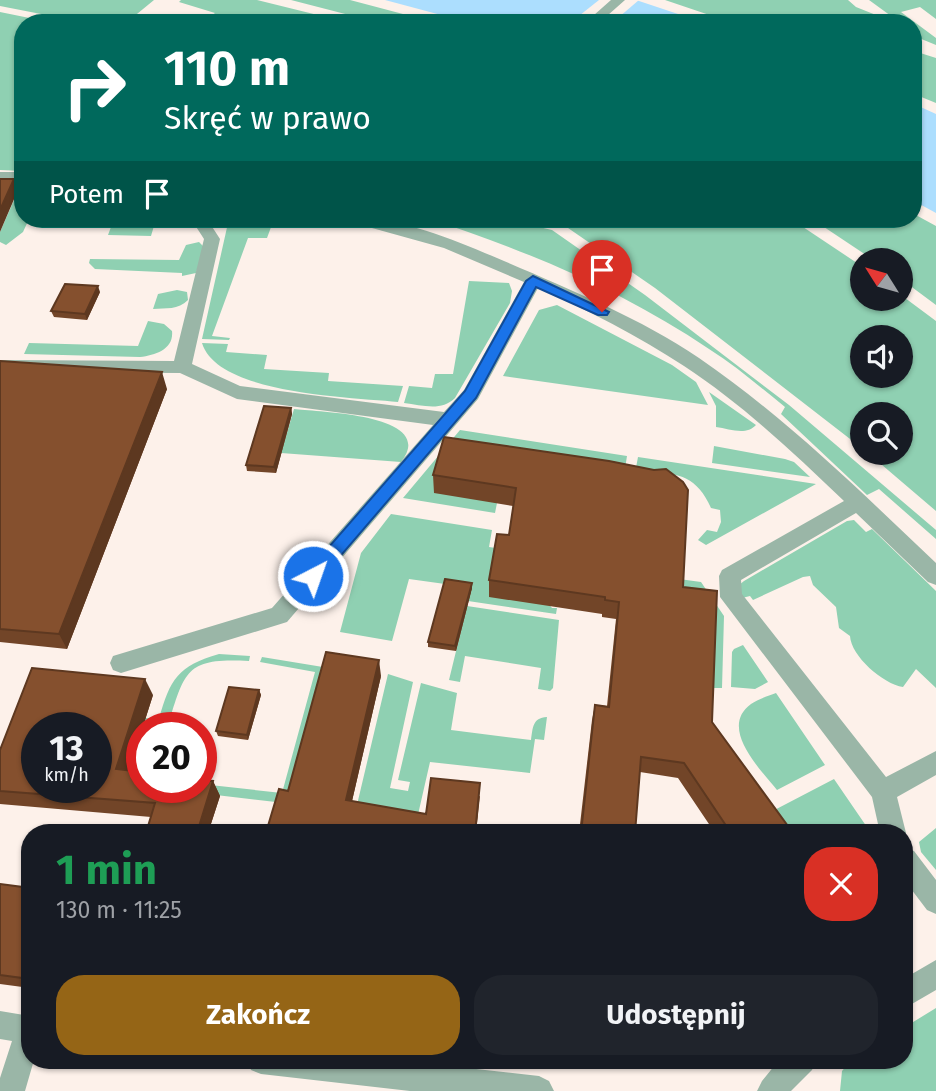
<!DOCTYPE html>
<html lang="pl">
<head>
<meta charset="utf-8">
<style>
  body { margin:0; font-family:"Fira Sans",sans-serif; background:#20242c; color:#f1f3f6; height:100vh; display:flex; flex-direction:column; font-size:26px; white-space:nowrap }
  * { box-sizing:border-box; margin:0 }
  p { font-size:23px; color:#9ea1a6 }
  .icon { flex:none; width:38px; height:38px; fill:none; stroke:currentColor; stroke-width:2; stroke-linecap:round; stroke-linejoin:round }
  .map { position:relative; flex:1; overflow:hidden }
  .details { position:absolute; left:21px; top:824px; width:892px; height:245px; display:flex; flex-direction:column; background:#171b24; border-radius:28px; box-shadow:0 2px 5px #0004 }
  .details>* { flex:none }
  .banner { position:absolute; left:14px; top:14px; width:908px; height:214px; border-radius:28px; box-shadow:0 2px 5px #0004; background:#00695c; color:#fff; overflow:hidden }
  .needle { width:46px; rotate:307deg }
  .fabs { position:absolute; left:850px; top:248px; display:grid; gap:14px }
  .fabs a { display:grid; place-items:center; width:63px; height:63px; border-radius:50%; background:#171b24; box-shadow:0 2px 5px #0004; font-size:35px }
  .speed { position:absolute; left:21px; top:712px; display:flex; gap:14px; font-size:35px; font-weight:700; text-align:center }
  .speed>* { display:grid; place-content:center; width:91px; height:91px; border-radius:50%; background:#171b24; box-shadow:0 2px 5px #0004; line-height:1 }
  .speed small { font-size:18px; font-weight:400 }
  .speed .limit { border:10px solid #d22; background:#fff; color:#111 }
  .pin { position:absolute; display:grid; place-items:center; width:60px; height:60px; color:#fff; margin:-72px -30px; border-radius:50% 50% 50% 0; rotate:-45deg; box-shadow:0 0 7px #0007 }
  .pin .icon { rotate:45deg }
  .me { position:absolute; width:77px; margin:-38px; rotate:41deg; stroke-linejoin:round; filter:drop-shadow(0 0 5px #0008) }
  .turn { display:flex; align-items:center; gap:24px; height:147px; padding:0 35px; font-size:32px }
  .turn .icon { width:91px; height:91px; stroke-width:2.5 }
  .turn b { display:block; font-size:49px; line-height:60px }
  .then { display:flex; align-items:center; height:66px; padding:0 35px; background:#0003; gap:14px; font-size:26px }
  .round { display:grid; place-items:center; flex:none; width:74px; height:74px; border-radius:28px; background:#20242c }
  .head { display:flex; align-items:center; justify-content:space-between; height:119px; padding:0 35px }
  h1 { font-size:42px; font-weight:700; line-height:52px; color:#1e9e55 }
  .button { display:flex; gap:14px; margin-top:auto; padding:14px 35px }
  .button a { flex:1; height:80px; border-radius:28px; background:#956516; color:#fff; font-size:28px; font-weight:700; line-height:80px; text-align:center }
  .button a+a { background:#20242c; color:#f1f3f6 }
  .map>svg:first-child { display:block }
</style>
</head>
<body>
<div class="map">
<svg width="936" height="1091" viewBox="0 0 936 1091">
  <rect width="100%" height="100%" fill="#fdf1ea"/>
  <path fill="#8fd0b2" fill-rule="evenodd" d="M0 0H154L126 23H87L0 6Z
    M181 0H257L350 23H208L204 21 215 13 179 2Z
    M291 0H350L437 23H380Z
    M665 0H848L856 7 886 19 891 16 869 0H936V19L920 7 901 12 936 38V45L914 36V23H733Z
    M0 12 54 23H23V171L0 170Z
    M914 51 936 58V103L914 94Z
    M0 185H23V219H29L23 232 6 245 0 242V232L18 191Z
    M914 214 936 226V305L901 279V261H875L812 219H914Z
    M114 219H156L151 236 108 235Z
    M247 219H274L267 238H248L212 336 230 338 229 340 202 339 228 223 245 224Z
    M430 219H505L552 230 645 295 789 405 936 530V539L879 489 867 495 781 414 785 407C760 387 736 366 709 349 623 291 528 251 430 219Z
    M555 219H791L863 267V299H901V295L936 321V511L868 453H901V415H863V449L655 288ZM863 338H901V376H863Z
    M199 242 204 247 196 273 182 276V273L95 269 89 263 90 259 179 260 186 245Z
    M469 281 509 283 512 291 510 303 455 398C441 412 422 405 404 403L409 386 432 388 435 374H453Z
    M177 290 187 292 188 300C178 310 166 308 153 309L158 294Z
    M557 305 672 365 696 382 708 405 503 376 539 310Z
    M148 321 164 324 172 331C174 349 156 355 140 357L24 354 29 343 138 346Z
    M202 343 228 344 226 352 267 355 264 369 329 373 328 381 403 386 398 402C352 397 218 395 202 343Z
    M709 392 756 425C746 436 730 429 716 427V406Z
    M294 409C318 412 439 414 401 462L281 453Z
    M460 430 627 456 624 475 497 503 495 513 403 498Z
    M714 446 785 459 794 462 810 477 712 463Z
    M638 457 816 484 706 545 698 540 707 530 717 532 721 522 720 510 711 508C695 471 671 472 635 473Z
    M391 514 492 530 489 547 503 549 552 608H557L556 614 468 601 445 584 409 579 392 641 340 632 361 553Z
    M854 520 866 532 872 529 936 591V688L916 669 903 687C883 684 851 656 850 636L839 628 836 607 813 585 810 576 803 577 753 600 750 596 738 599 739 585 744 581 847 521Z
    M679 579 701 582 724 616 722 688H708L678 604Z
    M467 606 559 620 553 688 550 691 538 689 541 668 465 656 460 682 449 680Z
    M743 645 768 682 755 689 731 687 732 652 734 649Z
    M219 654 250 656 249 661C184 657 185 672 167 728H142L145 718 159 719C170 679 178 666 219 654Z
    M262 657 329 668 293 804 157 788H201V784L282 793 315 672 260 662Z
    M388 674 413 682 390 788 408 791 410 782 398 780 421 683 457 693 451 730 531 740C533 728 532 718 547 717L544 740 535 739 530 773 430 762 417 819 356 809Z
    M776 693 825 765 777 790C761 770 718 728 751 704 758 699 768 696 776 693Z
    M834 779 871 833H775L763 816Z
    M936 828V870L921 852 919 842Z
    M936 1008V1091H840L842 1071 851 1061 905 1060V1027Z"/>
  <path fill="#acdefe" d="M385 0H636L705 23H471Z
    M914 104 936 114V213L914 201Z"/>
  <path fill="#fdf1ea" d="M599 0H639L612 23H570Z"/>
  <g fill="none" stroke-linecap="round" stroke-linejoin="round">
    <path fill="#9ab6a7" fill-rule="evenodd" d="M611 0H625L599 23H585Z
      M0 172H23V182H0Z
      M194 219H210L209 222 220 239 192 364 240 386 444 412 464 390 524 282 444 248 354 223 352 219C403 217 457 241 504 261 569 289 640 318 699 358 785 417 860 491 936 563V585L928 582 856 513 741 580 742 594 886 777 936 751V775L897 797 906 833 905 835 880 833 872 797 720 597 719 576 722 570 844 501C794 453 742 404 684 366 638 336 588 310 538 288L478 399 287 622 121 673 113 670 110 663 113 656 272 608 433 425 237 399 180 373 0 372V360L174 361 204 239 193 222Z
      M905 848 914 851 936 880V914L927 910 905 881Z
      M936 960V990L905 1008V978Z
      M0 1011 30 1016V1060H34L25 1091H0V1078L12 1041 0 1039Z
      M247 1060H395L539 1076 549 1081 554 1091H410L261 1074 251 1070Z
      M779 1060H816L812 1070 791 1091H757L762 1081Z"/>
  </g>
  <path fill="#724528" d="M155 219H192L191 221H155Z
    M100 292 87 320 54 317 51 311Z
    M0 361 167 389 67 649 0 642Z
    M291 408 292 414 276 473 247 471 246 465Z
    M444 437 683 587 712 722 793 833H715L678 778 640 772 635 833H579L592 720 595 705 607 706 616 619 602 617V614L489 597V580L509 535 513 506 434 493 433 475Z
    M472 583V588L456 651 428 647V642Z
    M381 676 352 801 426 814 480 796 476 833H270L268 826 288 791Z
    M259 690 261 695 248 740 218 736 216 731Z
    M153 695 129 770 213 781 220 796 208 833H146L151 817 0 804V750Z
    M0 884 30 888V988L0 984Z"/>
  <path fill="#5d3820" d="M14 179 18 190 0 232V210Z
    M98 286 100 292 87 320 85 314Z
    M162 372 167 389 67 649 59 634Z
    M291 408 292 414 276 473 274 467Z
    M472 583V588L456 651 455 646Z
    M379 660 381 676 349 814 346 800Z
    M145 679 153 695 125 783 116 769Z
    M259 690 261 695 248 740 247 735Z
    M213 781 220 796 208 833H197Z
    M480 783 476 833H475Z"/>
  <path fill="#85502e" stroke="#5d3820" stroke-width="2" fill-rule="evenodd" d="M0 179H14L0 210Z
    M65 284 98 286 85 314 51 311Z
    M0 361 162 372 59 634 0 629Z
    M264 406 291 408 274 467 246 465Z
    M444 437 609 461 654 470 666 469 683 482 688 490 683 587 717 591 712 722 793 833H731L684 763 641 757 635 833H581L595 705 609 707 619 602 605 600V597L489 580 497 534 509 535 516 488 433 475Z
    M445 579 472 583 455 646 428 642Z
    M326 652 379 660 346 800 426 814 431 778 480 783 475 833H310L268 826 279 789 288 791Z
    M32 668 145 679 116 769 142 772V788H201V780L213 781 197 833H146L155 803 0 791V750ZM37 728H96V788H37Z
    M229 687 259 690 247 735 216 731Z
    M0 884 30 888V979L0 975Z"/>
  <path fill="#1a73e8" stroke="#114b97" stroke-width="2" d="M533 276 609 312 607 315H598L536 287 476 398 319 581H307L305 576 307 572 465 391 526 281Z"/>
</svg>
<div class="fabs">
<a><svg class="needle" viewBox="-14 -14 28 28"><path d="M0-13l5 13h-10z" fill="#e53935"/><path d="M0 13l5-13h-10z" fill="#9ea1a6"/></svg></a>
<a><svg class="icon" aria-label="sound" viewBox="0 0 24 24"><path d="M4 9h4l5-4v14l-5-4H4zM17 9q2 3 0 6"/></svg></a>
<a><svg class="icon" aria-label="search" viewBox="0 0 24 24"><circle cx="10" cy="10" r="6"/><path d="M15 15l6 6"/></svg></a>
</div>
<div class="speed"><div>13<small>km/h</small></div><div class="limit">20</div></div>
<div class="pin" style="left:602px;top:312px;background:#d93025"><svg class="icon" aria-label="arrive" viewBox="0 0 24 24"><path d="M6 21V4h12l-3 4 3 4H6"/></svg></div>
<svg class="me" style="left:313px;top:576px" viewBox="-20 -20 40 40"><circle r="17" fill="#1a73e8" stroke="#fff" stroke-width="3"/><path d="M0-11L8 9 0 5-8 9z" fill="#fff"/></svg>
<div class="banner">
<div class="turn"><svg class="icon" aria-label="right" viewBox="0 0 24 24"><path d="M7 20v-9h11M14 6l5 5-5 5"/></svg><div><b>110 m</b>Skręć w prawo</div></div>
<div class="then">Potem<svg class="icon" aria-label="arrive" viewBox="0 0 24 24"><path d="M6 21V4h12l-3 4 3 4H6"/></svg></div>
</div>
<section class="details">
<div class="head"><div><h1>1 min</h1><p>130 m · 11:25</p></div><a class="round" style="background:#d93025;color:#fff"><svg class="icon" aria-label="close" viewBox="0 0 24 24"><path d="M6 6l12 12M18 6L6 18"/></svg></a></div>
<div class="button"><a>Zakończ</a><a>Udostępnij</a></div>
</section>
</div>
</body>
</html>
